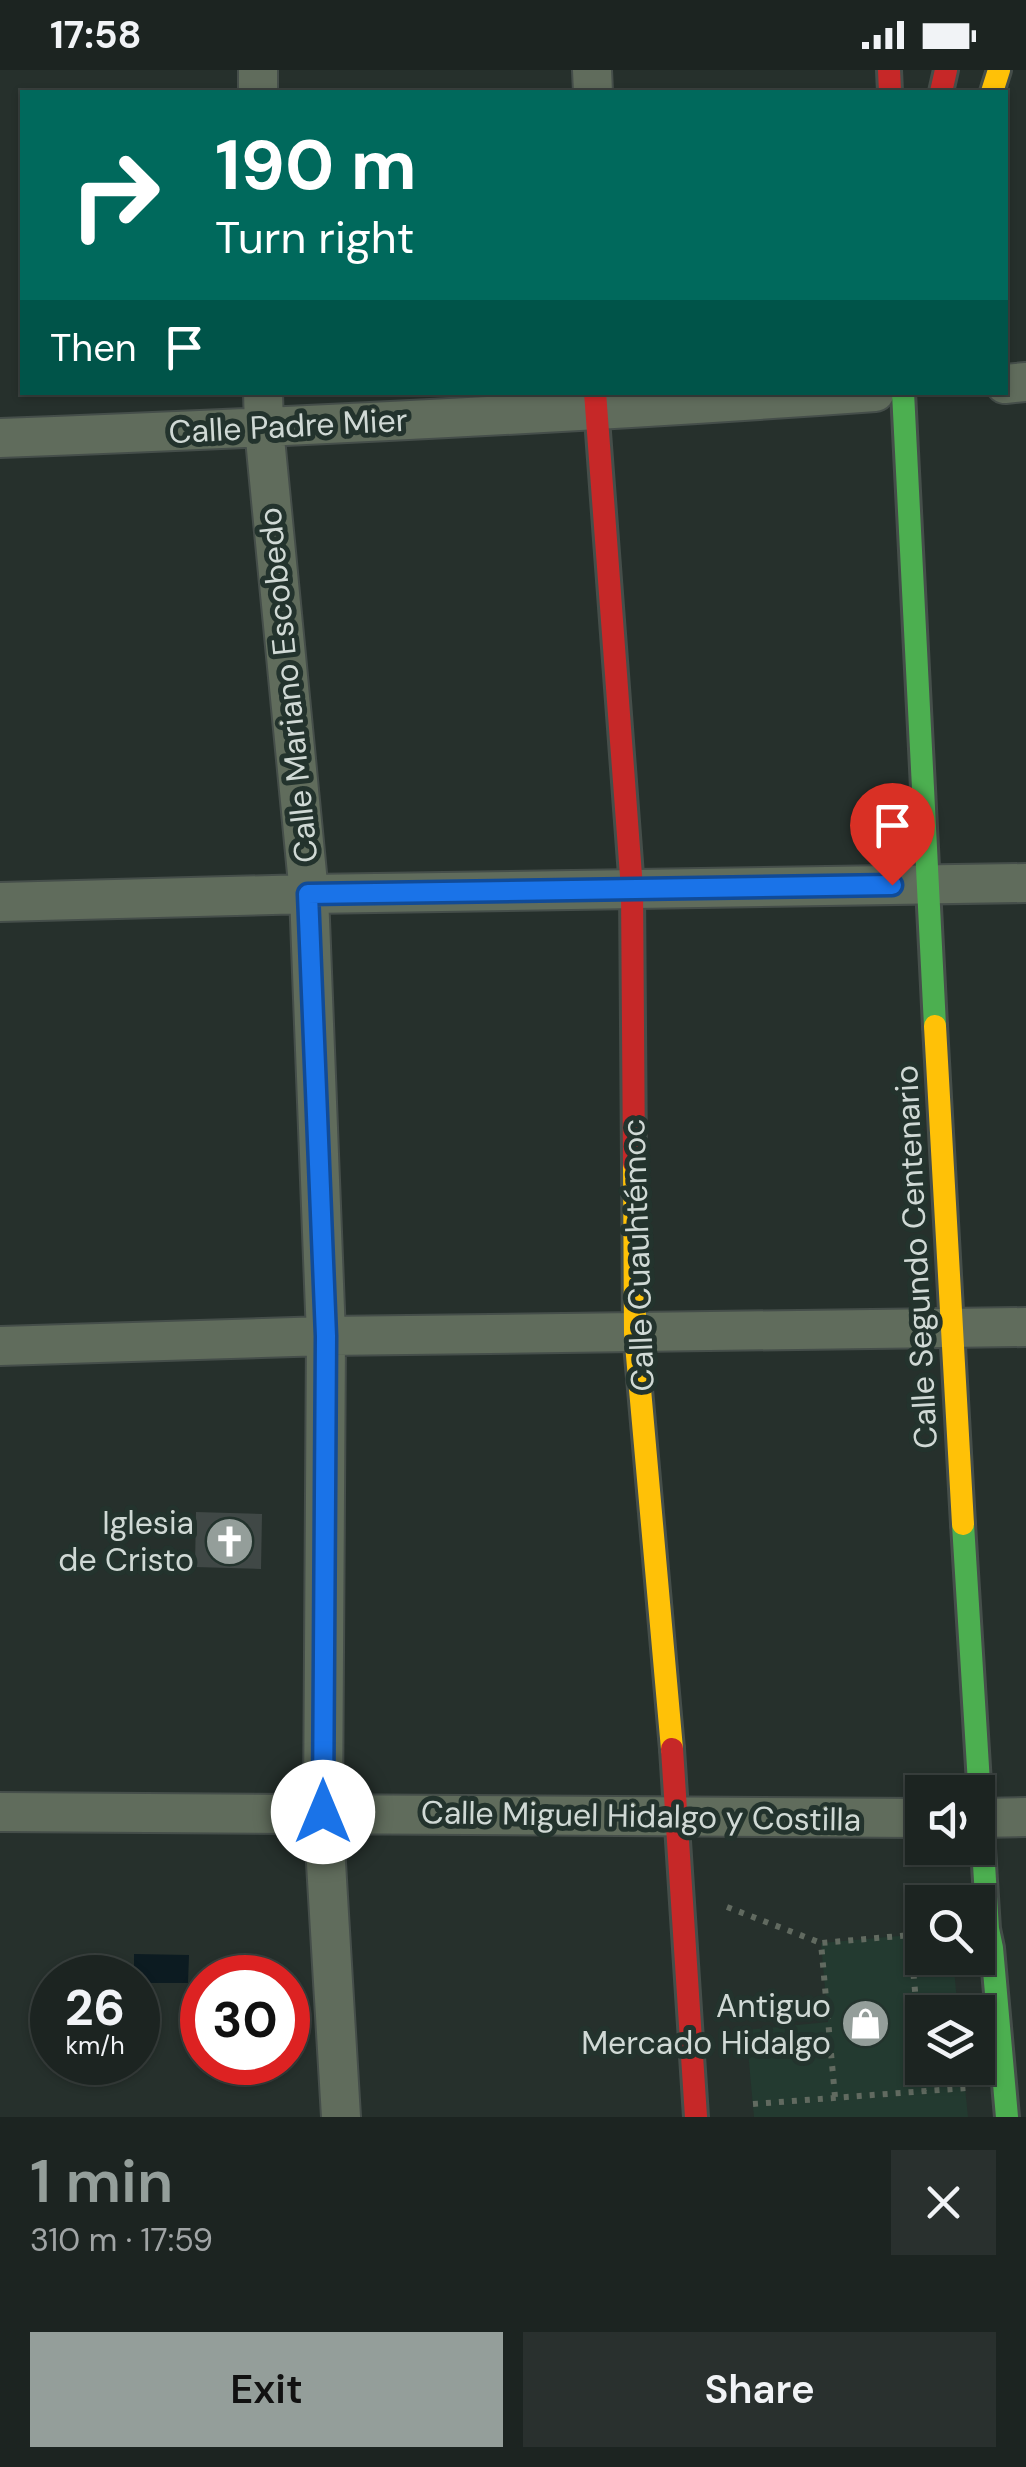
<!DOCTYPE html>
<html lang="en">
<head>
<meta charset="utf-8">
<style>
  body { margin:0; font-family:"DM Sans",sans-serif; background:#29302e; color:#f1f3f6; height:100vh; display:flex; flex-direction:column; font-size:38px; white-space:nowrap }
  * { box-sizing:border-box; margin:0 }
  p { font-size:32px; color:#a0a4a5 }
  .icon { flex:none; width:55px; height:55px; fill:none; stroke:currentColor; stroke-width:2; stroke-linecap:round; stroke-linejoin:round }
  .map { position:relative; height:2047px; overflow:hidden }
  .panel { display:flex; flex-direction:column; background:#1c2421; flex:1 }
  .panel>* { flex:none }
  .hud { position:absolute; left:20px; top:20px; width:988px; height:305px; border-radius:0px; box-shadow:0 2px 8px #0004,0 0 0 2px #3a413f; background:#00695c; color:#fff; overflow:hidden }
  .fabs { position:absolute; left:905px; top:1705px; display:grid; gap:20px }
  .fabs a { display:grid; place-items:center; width:90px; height:90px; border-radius:0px; background:#1c2421; box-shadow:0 2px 8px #0004,0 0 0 2px #3a413f; font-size:50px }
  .speed { position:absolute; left:30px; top:1885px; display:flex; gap:20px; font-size:50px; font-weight:700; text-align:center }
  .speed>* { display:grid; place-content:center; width:130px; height:130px; border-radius:50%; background:#1c2421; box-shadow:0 2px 8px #0004,0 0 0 2px #3a413f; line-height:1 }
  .speed small { font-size:25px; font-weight:400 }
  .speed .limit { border:15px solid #d22; background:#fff; color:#111 }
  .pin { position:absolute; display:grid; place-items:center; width:85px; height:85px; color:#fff; margin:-102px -42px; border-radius:50% 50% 50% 0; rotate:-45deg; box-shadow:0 0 10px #0007 }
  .pin .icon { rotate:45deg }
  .me { position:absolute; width:110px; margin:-55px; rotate:0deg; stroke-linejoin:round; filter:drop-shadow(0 0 8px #0008) }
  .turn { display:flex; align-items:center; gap:35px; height:210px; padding:0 30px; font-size:45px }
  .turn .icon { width:130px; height:130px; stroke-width:2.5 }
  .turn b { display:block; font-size:70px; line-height:85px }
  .then { display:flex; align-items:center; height:95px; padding:0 30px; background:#0003; gap:20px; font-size:38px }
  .round { display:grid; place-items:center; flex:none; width:105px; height:105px; border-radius:0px; background:#29302e }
  .overview { display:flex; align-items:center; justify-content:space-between; height:170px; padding:0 30px }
  h1 { font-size:60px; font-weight:600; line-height:75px; color:#949e9a }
  .primary-button { display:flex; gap:20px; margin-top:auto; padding:20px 30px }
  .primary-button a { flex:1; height:115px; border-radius:0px; background:#949e9a; color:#111; font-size:40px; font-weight:600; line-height:115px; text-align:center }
  .primary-button a+a { background:#29302e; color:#f1f3f6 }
  .status { display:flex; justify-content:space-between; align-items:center; height:70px; padding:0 50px; background:#1c2421; direction:ltr }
  .status svg { height:28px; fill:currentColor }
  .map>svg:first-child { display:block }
</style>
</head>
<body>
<div class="status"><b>17:58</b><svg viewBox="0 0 49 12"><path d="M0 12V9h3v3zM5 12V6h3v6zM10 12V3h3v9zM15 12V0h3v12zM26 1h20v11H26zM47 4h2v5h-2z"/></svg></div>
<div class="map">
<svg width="1026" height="2047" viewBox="0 0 1026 2047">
  <rect width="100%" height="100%" fill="#26302c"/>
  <path fill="#233a30" d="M922 1864V1888H953L958 1942H922V1998H963L968 2047H754L746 1960 828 1952 821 1873Z"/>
  <path fill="#0c1b21" d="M134 1884 189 1885 188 1913H138V1908L134 1907Z"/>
  <path fill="#404846" d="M196 1442 262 1444 261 1499 195 1497Z"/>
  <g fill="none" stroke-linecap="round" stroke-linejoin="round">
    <defs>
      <path id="street" d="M258 0V22
        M592 0 593 22
        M1005 314 1026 312
        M263 322 264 358 309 824 326 1266 323 1742 341 2047
        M0 368C292 357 583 343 875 322
        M0 832 309 824 1026 813
        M0 1276 326 1266 1026 1257
        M0 1742 922 1748
        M978 1748 1026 1747"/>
      <path id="fast" d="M903 322 935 956
        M963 1454 988 1859 992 1878 1007 2047"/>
      <path id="slow" d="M992 22 999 0
        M935 956 963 1454
        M634 1093 635 1263 672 1679"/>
      <path id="jam" d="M889 0 890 22
        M941 22 946 0
        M595 322 632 819 634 1093
        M672 1679 696 2047"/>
    </defs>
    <use href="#street" stroke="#454e4a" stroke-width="42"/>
    <use href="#fast" stroke="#454e4a" stroke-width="28"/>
    <use href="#slow" stroke="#454e4a" stroke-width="28"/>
    <use href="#jam" stroke="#454e4a" stroke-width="28"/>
    <path stroke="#616a60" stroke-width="6" stroke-dasharray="5 8" stroke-linecap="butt" d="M727 1837 821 1873
      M910 1865 924 2021
      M835 2027 821 1873 922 1864
      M753 2034 966 2018"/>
    <use href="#street" stroke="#606c5c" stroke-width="38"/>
    <use href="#fast" stroke="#4caf50" stroke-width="22"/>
    <use href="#slow" stroke="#ffc107" stroke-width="22"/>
    <use href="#jam" stroke="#c62828" stroke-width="22"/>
  </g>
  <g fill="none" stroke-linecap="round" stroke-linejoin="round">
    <defs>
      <path id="route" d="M323 1742 326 1266 308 824 892 815"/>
    </defs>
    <use href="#route" stroke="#114b97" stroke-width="25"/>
    <use href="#route" stroke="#1a73e8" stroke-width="18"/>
  </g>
  <defs>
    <symbol id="church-disc" viewBox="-11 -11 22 22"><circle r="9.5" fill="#949e9a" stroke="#23332d"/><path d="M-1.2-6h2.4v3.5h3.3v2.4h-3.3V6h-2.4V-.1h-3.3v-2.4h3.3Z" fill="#fff"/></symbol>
    <symbol id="shop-disc" viewBox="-11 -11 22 22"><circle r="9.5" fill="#949e9a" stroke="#23332d"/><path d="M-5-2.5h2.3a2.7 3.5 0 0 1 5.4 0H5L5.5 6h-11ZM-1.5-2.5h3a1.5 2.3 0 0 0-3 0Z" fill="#fff"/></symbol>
  </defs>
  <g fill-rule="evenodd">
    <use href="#church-disc" x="202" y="1444" width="55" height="55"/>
    <use href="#shop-disc" x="838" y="1926" width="55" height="55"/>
  </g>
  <g text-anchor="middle" stroke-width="10" stroke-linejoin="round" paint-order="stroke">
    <g font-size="32" fill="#d0d9d5" stroke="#23332d">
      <text transform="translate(288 356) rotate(-3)" y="11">Calle Padre Mier</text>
      <text transform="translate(288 615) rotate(-96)" y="11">Calle Mariano Escobedo</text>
      <text transform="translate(638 1185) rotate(-92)" y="11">Calle Cuauhtémoc</text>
      <text transform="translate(916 1187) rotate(-93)" y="11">Calle Segundo Centenario</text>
      <text transform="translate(641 1746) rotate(1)" y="11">Calle Miguel Hidalgo y Costilla</text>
    </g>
    <g font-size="32" fill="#d0d9d5" stroke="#23332d" text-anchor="end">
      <text x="194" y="1464">Iglesia<tspan x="194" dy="37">de Cristo</tspan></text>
      <text x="831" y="1947">Antiguo<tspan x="831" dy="37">Mercado Hidalgo</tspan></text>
    </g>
  </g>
</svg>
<div class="fabs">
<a><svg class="icon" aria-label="sound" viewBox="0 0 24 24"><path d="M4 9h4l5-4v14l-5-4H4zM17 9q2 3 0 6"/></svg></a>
<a><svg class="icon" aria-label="search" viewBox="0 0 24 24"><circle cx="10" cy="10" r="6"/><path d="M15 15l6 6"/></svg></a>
<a><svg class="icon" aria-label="layers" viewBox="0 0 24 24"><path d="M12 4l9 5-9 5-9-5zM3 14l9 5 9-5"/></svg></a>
</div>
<div class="speed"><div>26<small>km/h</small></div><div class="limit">30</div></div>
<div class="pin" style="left:892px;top:815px;background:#d93025"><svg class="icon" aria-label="arrive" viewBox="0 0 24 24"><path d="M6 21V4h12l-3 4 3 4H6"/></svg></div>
<svg class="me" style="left:323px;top:1742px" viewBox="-20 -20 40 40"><circle r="19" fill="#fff"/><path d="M0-13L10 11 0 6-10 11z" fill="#1a73e8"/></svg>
<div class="hud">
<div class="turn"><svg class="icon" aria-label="right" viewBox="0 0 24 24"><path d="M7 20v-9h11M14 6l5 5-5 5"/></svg><div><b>190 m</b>Turn right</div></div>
<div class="then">Then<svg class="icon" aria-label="arrive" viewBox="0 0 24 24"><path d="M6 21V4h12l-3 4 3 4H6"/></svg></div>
</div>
</div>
<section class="panel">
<div class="overview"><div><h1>1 min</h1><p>310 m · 17:59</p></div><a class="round"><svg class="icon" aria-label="close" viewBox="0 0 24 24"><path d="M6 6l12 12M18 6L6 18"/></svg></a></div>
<div class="primary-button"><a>Exit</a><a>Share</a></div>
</section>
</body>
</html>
